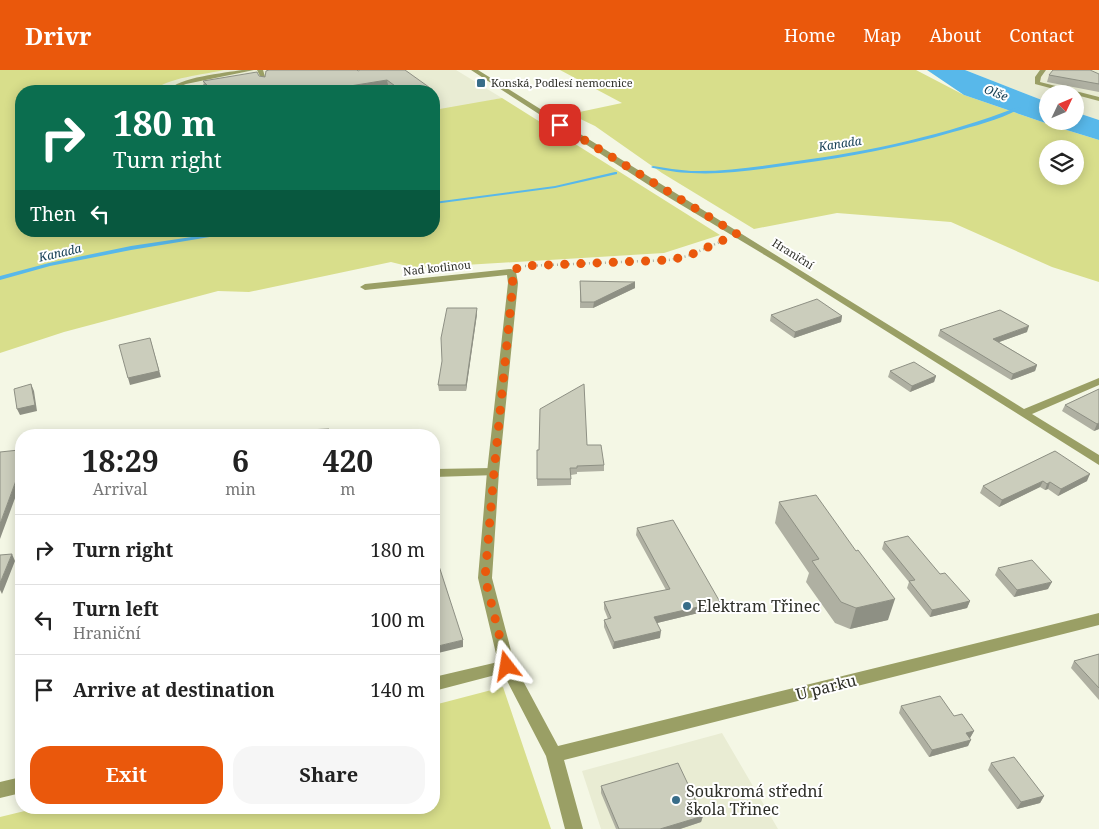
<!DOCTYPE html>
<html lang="en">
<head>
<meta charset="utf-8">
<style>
  body { margin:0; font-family:"Noto Serif",serif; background:#f6f6f6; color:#222; height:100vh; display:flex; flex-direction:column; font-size:19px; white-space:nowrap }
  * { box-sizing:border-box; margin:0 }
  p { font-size:16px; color:#767676 }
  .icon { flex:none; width:28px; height:28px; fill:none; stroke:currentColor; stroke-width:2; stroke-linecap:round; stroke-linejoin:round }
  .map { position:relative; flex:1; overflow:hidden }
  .side { position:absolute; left:15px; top:359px; width:425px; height:385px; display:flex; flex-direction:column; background:#fff; border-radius:20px; box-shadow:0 2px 12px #0003 }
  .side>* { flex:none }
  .banner { position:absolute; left:15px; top:15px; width:425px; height:152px; border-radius:20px; box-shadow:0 2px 12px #0003; background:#0b6e4f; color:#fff; overflow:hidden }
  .needle { width:32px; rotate:46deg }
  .tools { position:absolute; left:1039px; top:15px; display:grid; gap:10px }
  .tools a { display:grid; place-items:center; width:45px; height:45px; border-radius:50%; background:#fff; box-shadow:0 2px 12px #0003; font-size:25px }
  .pin { position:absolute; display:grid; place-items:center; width:42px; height:42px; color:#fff; margin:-21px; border-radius:10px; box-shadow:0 2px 8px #0006 }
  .me { position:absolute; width:55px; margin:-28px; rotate:346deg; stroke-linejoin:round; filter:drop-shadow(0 0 4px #0008) }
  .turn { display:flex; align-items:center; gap:18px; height:105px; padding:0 15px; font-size:22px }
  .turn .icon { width:65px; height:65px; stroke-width:2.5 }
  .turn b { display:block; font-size:35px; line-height:42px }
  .then { display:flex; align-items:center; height:48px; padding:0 15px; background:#0003; gap:10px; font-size:19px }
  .eta { display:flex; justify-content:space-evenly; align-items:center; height:85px; text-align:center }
  .eta b { font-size:30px; font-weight:700; line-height:35px }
  .cta { display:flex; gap:10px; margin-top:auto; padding:10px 15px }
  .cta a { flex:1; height:58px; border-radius:20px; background:#ea580c; color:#fff; font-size:20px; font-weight:700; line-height:58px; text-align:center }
  .cta a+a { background:#f6f6f6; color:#222 }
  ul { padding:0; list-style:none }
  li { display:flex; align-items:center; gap:15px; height:70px; padding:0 15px; border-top:1px solid #e0e0e0 }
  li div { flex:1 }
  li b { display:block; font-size:19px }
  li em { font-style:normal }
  header { display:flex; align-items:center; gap:30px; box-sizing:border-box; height:70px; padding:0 25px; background:#ea580c; color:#fff }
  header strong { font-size:24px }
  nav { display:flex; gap:28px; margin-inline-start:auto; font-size:18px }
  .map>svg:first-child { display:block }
</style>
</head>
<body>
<header>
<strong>Drivr</strong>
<nav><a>Home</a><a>Map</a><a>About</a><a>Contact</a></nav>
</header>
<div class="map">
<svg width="1099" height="759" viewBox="0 0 1099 759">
  <rect width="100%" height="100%" fill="#f4f7e5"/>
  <path fill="#e9ecd3" d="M108 0H456L502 28 434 42V21H124Z
    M965 0H1099V50L1075 42V24H1048L1047 32Z
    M722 663 778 759H601L582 701Z"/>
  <path fill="#d8de8b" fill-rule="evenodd" d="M0 0H224C208 4 163 8 155 21H21V161H434V40L502 28 720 165 664 183 415 198 391 192 249 222 218 221 64 262 0 283Z
    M560 0H916L964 25 1060 58 1099 70V212L1052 197 951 152 837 143 754 159 662 103 595 56 570 44 622 33ZM1048 79H1075V106H1048Z
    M503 617 551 759H0V747L37 738H434V635Z"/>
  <path fill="#58b8ea" d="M927 0H965L1047 32 1048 51H1075V42L1099 50V70L1060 58 964 25Z"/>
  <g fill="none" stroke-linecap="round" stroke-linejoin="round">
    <path fill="#58b8ea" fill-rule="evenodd" d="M1018 37 1021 38C1002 49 974 56 953 62 902 77 849 87 797 94 762 99 726 105 691 103 678 103 666 100 653 98L651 97 653 96C666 98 678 100 691 101 726 102 762 96 797 91 872 81 946 65 1018 37Z
      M615 102H617V104L555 118 434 134V132L555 116Z
      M232 161H246L131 180 50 196 0 210V206L49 193 131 176Z"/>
    <path stroke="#afb2a4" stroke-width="2.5" stroke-dasharray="1 3" stroke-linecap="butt" d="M525 196 669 190 688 186 720 172"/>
    <path fill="#9a9f65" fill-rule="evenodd" d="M242 0H254L186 14 176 18 174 21H168C178 7 225 3 242 0Z
      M257 0H263L266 10H262Z
      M1040 0H1046L1041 7 1040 12 1099 27V31L1035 14V7Z
      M493 398 497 399 499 402 497 405 434 407V399Z"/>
    <path fill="#9a9f65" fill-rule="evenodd" d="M471 0H478C659 114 842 225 1024 339L1099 308V315L1032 344 1099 385V395L778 193 658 121Z
      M511 199 516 202 518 213 499 402 492 508 515 596 558 676 1099 543V555L564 690 583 759H565L546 686 503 603 434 621V607L498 592 478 508 487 402 508 213 507 205 365 220 360 217 365 214Z
      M21 707V723L0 728V712Z"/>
  </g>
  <path fill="#afb0a2" d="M358 1 433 21H396L388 15 349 21H205L203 15H204L203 11 259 6 265 7Z
    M1099 4V22L1047 12 1049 5Z
    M580 211 635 212V218L593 238H580Z
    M477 244 466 321H439L438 315Z
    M771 245 842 246 841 252 794 268 770 251Z
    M940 260 1027 262 999 272 1037 295 1035 301 1011 310 938 266Z
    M890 301 936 306 934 312 910 322 888 307Z
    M1099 319V359L1094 361 1062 341 1065 335Z
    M587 375 604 395V401L577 402V404L571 405V415L537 416V380Z
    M1055 381 1087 411 1058 426 1048 419 1045 420 1040 417 999 437 980 423 983 416Z
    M779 432 888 550 850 559 835 553 806 512 809 503 775 453Z
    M637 458 719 538 657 553 660 568 613 579 604 557V550L608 549 604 539V532L666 520 636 465Z
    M884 472 940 504 970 531 967 538 930 547 907 518 909 512 882 479Z
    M998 498 1048 519 1014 527 995 505Z
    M1099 584V630L1071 598 1074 591Z
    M901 636 954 646 974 661 970 668 968 676 929 687 899 643Z
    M991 693 1044 726 1040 733 1017 739 988 700Z
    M601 716 703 746 701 752 680 759H616L601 723Z"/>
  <path fill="#8e9084" d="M387 10 388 15 349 21H319Z
    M635 212V218L593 238 594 232Z
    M477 238V244L466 321V315Z
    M842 246 841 252 794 268 795 262Z
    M1029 256 1027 262 991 275 993 269Z
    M150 268 161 307 130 315 128 308Z
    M1037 295 1035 301 1011 310 1013 304Z
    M936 306 934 312 910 322 912 316Z
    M31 314 34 321 37 341 20 345 17 339Z
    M1099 353V359L1094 361 1097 354Z
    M19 380 21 384V389H16Z
    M21 397V412L0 469V454Z
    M1090 404 1087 411 1058 426 1061 419Z
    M1043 411 1040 417 999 437 1002 430Z
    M1050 412 1048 419 1045 420 1047 414Z
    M12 484 15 491 2 524 0 520V513Z
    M1052 512 1048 519 1014 527 1017 520Z
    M895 529 888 550 850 559 856 538Z
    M970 531 967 538 930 547 932 540Z
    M720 532 719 538 653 554 654 547Z
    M661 561 660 568 613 579 614 572Z
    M463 570V577L434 584V577Z
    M974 661 970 668 963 670 966 663Z
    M971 670 968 676 929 687 932 680Z
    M1044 726 1040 733 1017 739 1021 732Z
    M703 746 701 752 680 759H660Z"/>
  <path fill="#cbcdbc" stroke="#8e9084" d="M269 0H357L358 1 360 0H405L433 20 424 21H402L387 10 319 21H208L203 15H207L203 11 257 2 259 6 265 7 266 1Z
    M1053 0H1090L1099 4V14L1049 5Z
    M580 211 635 212 594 232H581Z
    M817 229 842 246 795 262 771 245Z
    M447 238H477L466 315H438L442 291 441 268Z
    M1000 240 1029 256 993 269 1037 295 1013 304 940 260Z
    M150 268 159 301 128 308 119 275Z
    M914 292 936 306 912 316 890 301Z
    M31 314 35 335 17 339 14 319Z
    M584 314 587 375H601L604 395 577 396V398H570L571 409H537V380H539L540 339Z
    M1099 319V353L1097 354 1065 335Z
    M329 359V365H237L238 361 259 360V362Z
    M19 380 16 389 21 388V397L0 454V382Z
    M1055 381 1090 404 1061 419 1050 412 1047 414 1043 411 1002 430 983 416Z
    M816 425 856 481 858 480 895 529 856 538 841 532 812 491 819 489 779 432Z
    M673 450 720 532 654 547 661 561 614 572 604 550 611 548 604 532 670 519 637 458Z
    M908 466 940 504 945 503 970 531 932 540 909 511 915 510 884 472Z
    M12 484 0 513V485Z
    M1032 490 1052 512 1017 520 998 498Z
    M438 493 463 570 434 577V494Z
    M1099 584V618L1074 591Z
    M940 626 954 646 962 644 974 661 966 663 971 670 932 680 901 636Z
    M1014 687 1044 726 1021 732 991 693Z
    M678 693 703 746 660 759H619L601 716Z"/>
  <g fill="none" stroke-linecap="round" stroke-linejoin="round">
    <path stroke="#ea580c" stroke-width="9" stroke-dasharray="0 16.2" d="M507 596 485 508 494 402 513 213 511 202 521 196 669 190 688 186 737 164 560 55"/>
  </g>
  <g fill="#386d89" stroke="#fff" stroke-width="2">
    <rect x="476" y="8" width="10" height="10" rx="2.5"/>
    <circle cx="687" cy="536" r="5"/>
    <circle cx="676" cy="730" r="5"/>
  </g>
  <g text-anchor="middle" stroke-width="4" stroke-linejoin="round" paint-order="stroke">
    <g font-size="11" fill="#2e2f28" stroke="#fff" text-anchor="start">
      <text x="491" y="17">Konská, Podlesí nemocnice</text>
    </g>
    <g font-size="11" fill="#2e2f28" stroke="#fff">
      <text transform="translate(793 184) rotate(32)" y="4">Hraniční</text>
      <text transform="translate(437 198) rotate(-6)" y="4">Nad kotlinou</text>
    </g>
    <g font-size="12" font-style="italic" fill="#174055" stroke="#fff">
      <text transform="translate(996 23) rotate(21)" y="4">Olše</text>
      <text transform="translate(840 74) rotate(-9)" y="4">Kanada</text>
      <text transform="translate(60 183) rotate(-13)" y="4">Kanada</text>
    </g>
    <g font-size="16" fill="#2e2f28" stroke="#fff" text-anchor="start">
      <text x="697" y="542">Elektram Třinec</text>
      <text x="686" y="727">Soukromá střední<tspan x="686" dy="18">škola Třinec</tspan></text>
    </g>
    <g font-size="16" fill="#2e2f28" stroke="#fff">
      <text transform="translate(826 617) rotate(-14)" y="6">U parku</text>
    </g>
  </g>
</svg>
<div class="tools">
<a><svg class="needle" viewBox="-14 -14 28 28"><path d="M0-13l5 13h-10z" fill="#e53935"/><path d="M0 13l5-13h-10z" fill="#767676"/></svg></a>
<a><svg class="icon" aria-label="layers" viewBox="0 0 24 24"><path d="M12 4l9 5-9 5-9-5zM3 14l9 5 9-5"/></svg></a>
</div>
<div class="pin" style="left:560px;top:55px;background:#d93025"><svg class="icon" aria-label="arrive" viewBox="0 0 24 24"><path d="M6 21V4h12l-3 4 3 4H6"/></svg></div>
<svg class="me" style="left:507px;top:596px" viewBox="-20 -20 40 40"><path d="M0-17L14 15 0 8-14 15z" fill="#ea580c" stroke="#fff" stroke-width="4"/></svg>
<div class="banner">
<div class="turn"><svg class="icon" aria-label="right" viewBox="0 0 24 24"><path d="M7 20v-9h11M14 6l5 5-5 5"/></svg><div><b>180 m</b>Turn right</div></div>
<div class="then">Then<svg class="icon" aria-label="left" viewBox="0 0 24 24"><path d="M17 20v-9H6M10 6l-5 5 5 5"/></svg></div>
</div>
<section class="side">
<div class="eta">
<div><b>18:29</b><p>Arrival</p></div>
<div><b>6</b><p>min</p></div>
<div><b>420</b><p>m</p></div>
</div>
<ul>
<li><svg class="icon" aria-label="right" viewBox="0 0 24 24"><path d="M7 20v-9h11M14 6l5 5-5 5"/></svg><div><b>Turn right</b></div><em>180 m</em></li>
<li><svg class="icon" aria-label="left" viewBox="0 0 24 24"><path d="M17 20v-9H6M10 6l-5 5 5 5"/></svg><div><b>Turn left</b><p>Hraniční</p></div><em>100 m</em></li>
<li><svg class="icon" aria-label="arrive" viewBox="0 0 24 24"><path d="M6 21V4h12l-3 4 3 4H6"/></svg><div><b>Arrive at destination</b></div><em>140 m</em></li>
</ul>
<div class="cta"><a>Exit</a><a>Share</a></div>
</section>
</div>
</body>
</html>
